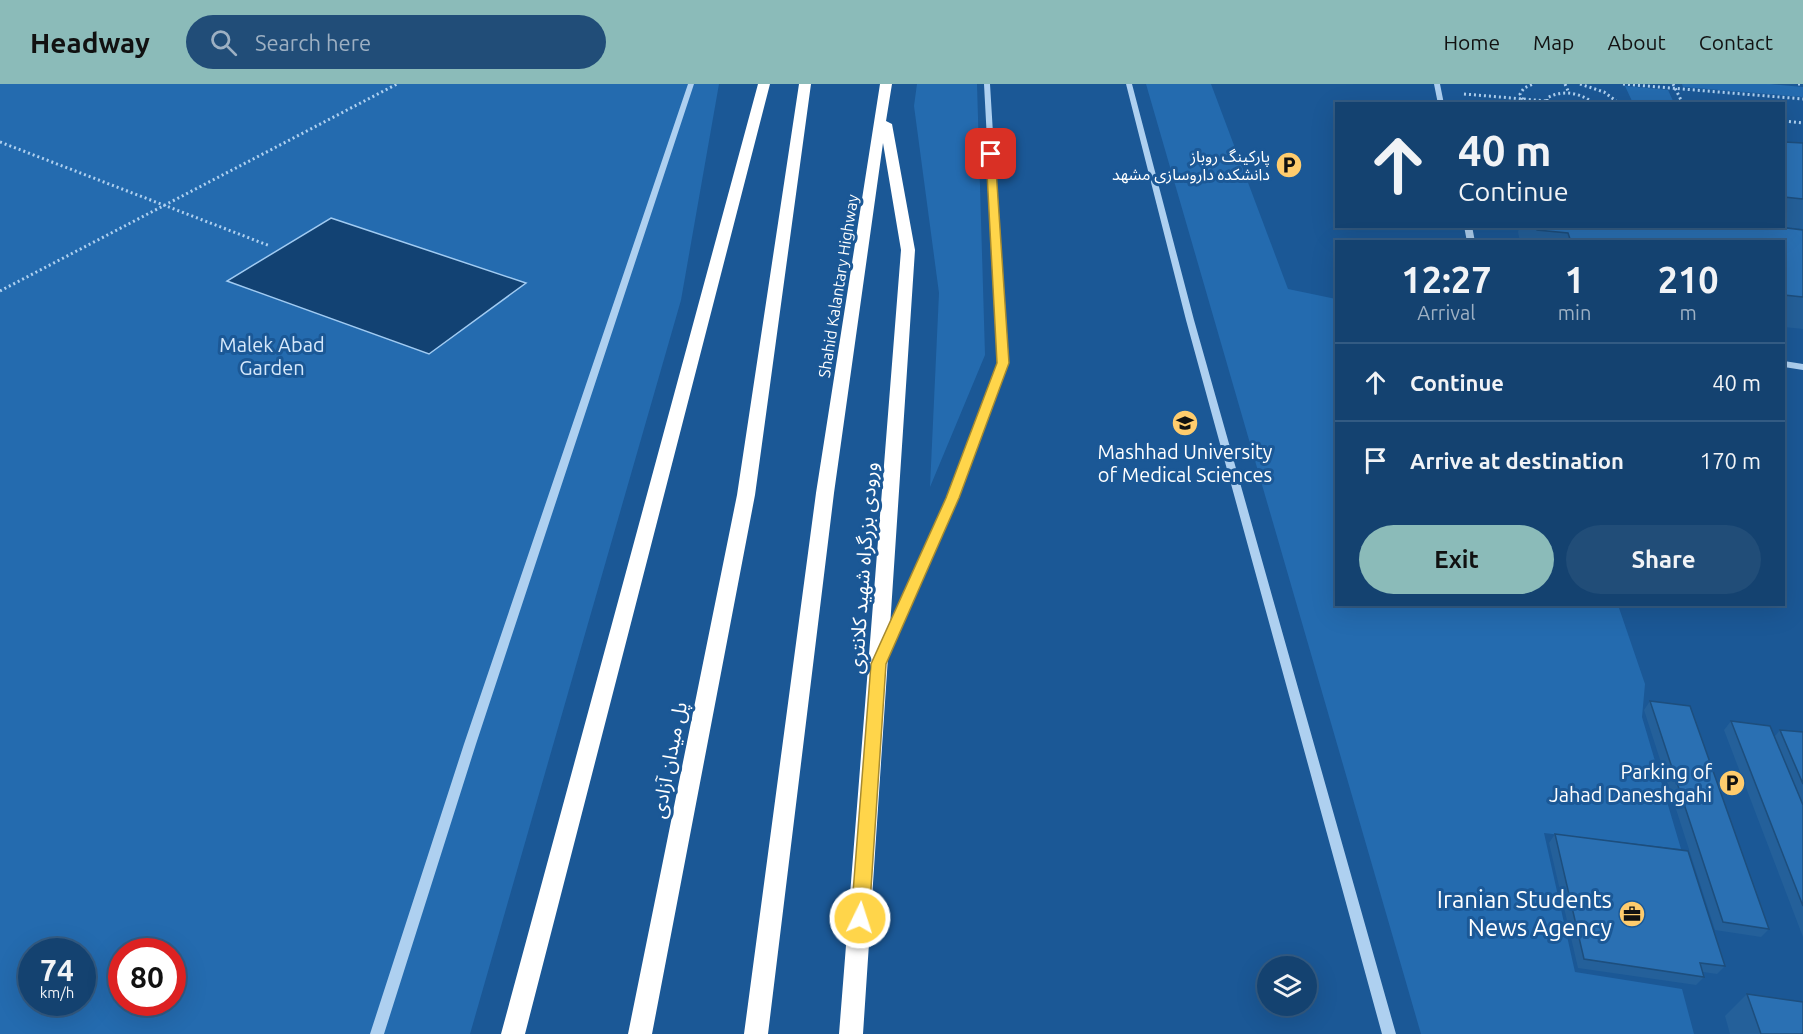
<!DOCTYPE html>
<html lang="en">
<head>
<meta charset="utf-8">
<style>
  body { margin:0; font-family:Ubuntu,"Noto Sans Arabic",sans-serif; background:#214d78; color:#f1f3f6; height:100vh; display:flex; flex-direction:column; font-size:22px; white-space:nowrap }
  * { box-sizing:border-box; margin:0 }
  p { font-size:20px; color:#9db0c3 }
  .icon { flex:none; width:33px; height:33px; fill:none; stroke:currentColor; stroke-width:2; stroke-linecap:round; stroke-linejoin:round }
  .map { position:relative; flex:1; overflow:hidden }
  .side { position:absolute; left:1335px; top:156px; width:450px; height:366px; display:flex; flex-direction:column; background:#144270; border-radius:0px; box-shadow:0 6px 24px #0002,0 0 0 2px #335b83 }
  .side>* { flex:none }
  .banner { position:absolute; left:1335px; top:18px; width:450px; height:126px; border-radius:0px; box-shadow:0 6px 24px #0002,0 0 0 2px #335b83; background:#144270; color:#f1f3f6; overflow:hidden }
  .tools { position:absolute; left:1257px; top:872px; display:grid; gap:12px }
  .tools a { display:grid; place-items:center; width:60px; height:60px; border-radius:50%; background:#144270; box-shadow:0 6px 24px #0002,0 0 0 2px #335b83; font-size:30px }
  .speed { position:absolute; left:18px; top:854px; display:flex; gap:12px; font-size:30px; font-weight:700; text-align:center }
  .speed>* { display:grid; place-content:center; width:78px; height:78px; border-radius:50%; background:#144270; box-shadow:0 6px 24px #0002,0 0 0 2px #335b83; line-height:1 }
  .speed small { font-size:15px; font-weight:400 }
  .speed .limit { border:9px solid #d22; background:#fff; color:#111 }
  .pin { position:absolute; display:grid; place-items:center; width:51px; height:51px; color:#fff; margin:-26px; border-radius:12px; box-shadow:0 3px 9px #0006 }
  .me { position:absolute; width:66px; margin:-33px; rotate:4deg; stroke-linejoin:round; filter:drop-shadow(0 0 4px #0008) }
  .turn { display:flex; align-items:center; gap:21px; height:126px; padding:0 24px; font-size:27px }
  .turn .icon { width:78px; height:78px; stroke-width:2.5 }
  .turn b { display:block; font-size:42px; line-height:51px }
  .eta { display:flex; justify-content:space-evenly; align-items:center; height:102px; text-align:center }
  .eta b { font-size:36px; font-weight:600; line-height:42px }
  .primary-button { display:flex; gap:12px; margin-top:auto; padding:12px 24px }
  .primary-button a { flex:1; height:69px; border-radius:36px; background:#8bbbb9; color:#111; font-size:24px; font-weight:600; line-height:69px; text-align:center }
  .primary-button a+a { background:#214d78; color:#f1f3f6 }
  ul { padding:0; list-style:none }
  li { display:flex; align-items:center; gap:18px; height:78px; padding:0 24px; border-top:2px solid #335b83 }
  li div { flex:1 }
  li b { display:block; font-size:22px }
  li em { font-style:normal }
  header { display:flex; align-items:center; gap:36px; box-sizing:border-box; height:84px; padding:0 30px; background:#8bbbb9; color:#111 }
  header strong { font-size:28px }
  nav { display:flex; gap:33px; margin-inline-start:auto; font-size:21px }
  .search { width:420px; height:54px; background:#214d78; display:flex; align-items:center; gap:15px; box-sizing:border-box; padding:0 21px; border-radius:33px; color:#9db0c3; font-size:22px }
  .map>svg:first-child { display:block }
</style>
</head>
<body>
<header>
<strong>Headway</strong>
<div class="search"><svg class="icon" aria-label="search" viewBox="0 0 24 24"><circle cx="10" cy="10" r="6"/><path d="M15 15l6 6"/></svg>Search here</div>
<nav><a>Home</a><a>Map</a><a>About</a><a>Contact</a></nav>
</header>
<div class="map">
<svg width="1803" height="950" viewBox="0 0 1803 950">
  <rect width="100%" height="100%" fill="#1b5896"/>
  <path fill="#246baf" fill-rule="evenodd" d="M0 0H719L681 216 470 950H0ZM32 867H82V918H32ZM122 867H172V918H122Z
    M917 0H977L985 271 930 403 939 209 914 22Z
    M1146 0H1211L1288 205 1336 215V520L1618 521 1645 600 1642 633 1681 765 1544 749 1575 888 1682 905 1694 950H1421Z
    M1682 0H1770L1803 3V13L1683 3Z
    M1625 2 1668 6 1674 19 1632 17Z"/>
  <path fill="#124273" stroke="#a1cbf2" stroke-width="1.5" d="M331 134 526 199 429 270 227 197Z"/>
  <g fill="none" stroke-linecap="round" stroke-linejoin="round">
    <path stroke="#aed0f0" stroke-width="3" stroke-dasharray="2 3" stroke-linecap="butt" d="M1565 0 1569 9
      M1580 0 1604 8 1620 20
      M1623 0 1803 15
      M1673 0 1683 20
      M1798 0H1803
      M1464 10 1547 17
      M1547 17V14C1563 5 1581 9 1595 20
      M1525 20 1520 10 1524 4 1533 0
      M1784 37 1803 39
      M0 58 270 162
      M0 207 397 0"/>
    <path fill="#aed0f0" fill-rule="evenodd" d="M688 0H694L476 660 384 950H370L464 660Z
      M984 0H990L1007 279 957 414 889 568 887 571H879L877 568 947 414 999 279Z
      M1126 0H1132L1194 236 1396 950H1382L1186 236Z
      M1434 0H1440L1444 20H1438Z
      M1464 142H1472L1475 158H1467Z
      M1784 277 1803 280V286L1784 283Z"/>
    <path fill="#fff" fill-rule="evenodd" d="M758 0H770L525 950H501Z
      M799 0H811L755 411 652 950H628L737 411Z
      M880 0H892L886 37 892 40 915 166 863 950H839L901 166 883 59 834 409 768 950H744L816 409Z"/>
  </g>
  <path fill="#24609a" d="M1784 58 1803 59V145L1778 142H1784Z
    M1520 142H1770L1803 146V245L1784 243V158H1520L1518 148Z
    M1650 617 1769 845 1761 853 1715 846 1644 626Z
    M1731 637 1775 652 1780 646 1803 648V853L1724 646Z
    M1555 750 1725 882 1717 890 1703 888 1704 893 1696 901 1578 884 1549 759Z
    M1747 910 1803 950H1730L1725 932Z"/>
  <path fill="#2a70b3" stroke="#1d4e7d" stroke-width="1.5" d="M1784 58 1803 59V115L1784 113Z
    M1536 142H1770L1803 146V213L1784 211V158H1571L1568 149 1537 146Z
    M1539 156 1557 158H1540Z
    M1650 617 1690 622 1769 845 1723 838Z
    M1731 637 1770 642 1803 721V822Z
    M1780 646 1803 648V700Z
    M1555 750 1688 767 1725 882 1700 879 1704 893 1584 875Z
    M1747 910 1803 918V950H1761Z"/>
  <path fill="#ffd54a" stroke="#a68a30" stroke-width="1.5" d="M991 67 995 70 1009 279 959 414 886 580 869 834 866 840 860 842 854 840 851 834 871 580 946 414 997 279 986 70Z"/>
  <defs>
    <symbol id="parking-disc" viewBox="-11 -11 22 22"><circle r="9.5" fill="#ffcc6d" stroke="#1b5896"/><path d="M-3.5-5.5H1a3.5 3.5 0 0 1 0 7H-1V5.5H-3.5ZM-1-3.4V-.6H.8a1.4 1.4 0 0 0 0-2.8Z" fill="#111"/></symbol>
    <symbol id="university-disc" viewBox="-11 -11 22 22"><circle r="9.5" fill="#ffcc6d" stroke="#1b5896"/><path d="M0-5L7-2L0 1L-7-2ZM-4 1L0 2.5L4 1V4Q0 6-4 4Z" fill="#111"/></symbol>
    <symbol id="office-disc" viewBox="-11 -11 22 22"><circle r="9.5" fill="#ffcc6d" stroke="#1b5896"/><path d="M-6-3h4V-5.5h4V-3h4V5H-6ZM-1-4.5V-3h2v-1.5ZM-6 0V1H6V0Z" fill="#111"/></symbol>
  </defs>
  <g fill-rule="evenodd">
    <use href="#parking-disc" x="1274" y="66" width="30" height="30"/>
    <use href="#university-disc" x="1170" y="324" width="30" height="30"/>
    <use href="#parking-disc" x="1717" y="684" width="30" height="30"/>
    <use href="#office-disc" x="1617" y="815" width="30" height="30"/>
  </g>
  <g text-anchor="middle" stroke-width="6" stroke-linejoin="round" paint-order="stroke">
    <g font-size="16" fill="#fff" stroke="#1b5896" text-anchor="end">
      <text x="1270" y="78">پارکینگ روباز<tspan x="1270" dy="18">دانشکده داروسازی مشهد</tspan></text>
    </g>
    <g font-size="16" fill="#fff" stroke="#1b5896">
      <text transform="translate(838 202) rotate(-81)" y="6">Shahid Kalantary Highway</text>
    </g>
    <g font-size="20" fill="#d5e8fb" stroke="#1b5896">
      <text x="272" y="268">Malek Abad<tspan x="272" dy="23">Garden</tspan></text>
    </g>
    <g font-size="20" fill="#fff" stroke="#1b5896">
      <text x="1185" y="375">Mashhad University<tspan x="1185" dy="23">of Medical Sciences</tspan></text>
      <text x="1712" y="695" text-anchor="end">Parking of<tspan x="1712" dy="23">Jahad Daneshgahi</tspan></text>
    </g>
    <g font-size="20" fill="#fff" stroke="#1b5896">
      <text transform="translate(863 484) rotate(-86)" y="7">ورودی بزرگراه شهید کلانتری</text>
      <text transform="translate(669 676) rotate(-79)" y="7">پل میدان آزادی</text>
    </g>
    <g font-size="24" fill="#fff" stroke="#1b5896" text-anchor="end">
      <text x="1612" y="824">Iranian Students<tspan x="1612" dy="28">News Agency</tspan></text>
    </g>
  </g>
</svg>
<div class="tools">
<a><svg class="icon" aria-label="layers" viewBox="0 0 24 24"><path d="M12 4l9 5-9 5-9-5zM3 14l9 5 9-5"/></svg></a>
</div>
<div class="speed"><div>74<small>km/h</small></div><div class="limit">80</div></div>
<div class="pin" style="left:991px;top:70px;background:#d93025"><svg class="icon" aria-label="arrive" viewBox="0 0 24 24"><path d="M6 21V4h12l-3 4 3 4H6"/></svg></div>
<svg class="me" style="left:860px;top:834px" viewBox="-20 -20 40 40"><circle r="17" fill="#ffd54a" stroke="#fff" stroke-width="3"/><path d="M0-11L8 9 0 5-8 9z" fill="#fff"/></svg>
<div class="banner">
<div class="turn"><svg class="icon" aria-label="ahead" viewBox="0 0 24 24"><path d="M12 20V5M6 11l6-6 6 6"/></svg><div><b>40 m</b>Continue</div></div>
</div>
<section class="side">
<div class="eta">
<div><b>12:27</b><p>Arrival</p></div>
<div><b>1</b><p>min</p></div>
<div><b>210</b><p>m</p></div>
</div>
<ul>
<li><svg class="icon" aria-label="ahead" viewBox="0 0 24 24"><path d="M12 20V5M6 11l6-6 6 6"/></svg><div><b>Continue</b></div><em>40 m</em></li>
<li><svg class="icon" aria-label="arrive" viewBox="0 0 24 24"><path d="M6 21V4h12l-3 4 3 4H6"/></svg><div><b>Arrive at destination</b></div><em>170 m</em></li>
</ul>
<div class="primary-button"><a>Exit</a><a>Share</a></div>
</section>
</div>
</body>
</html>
